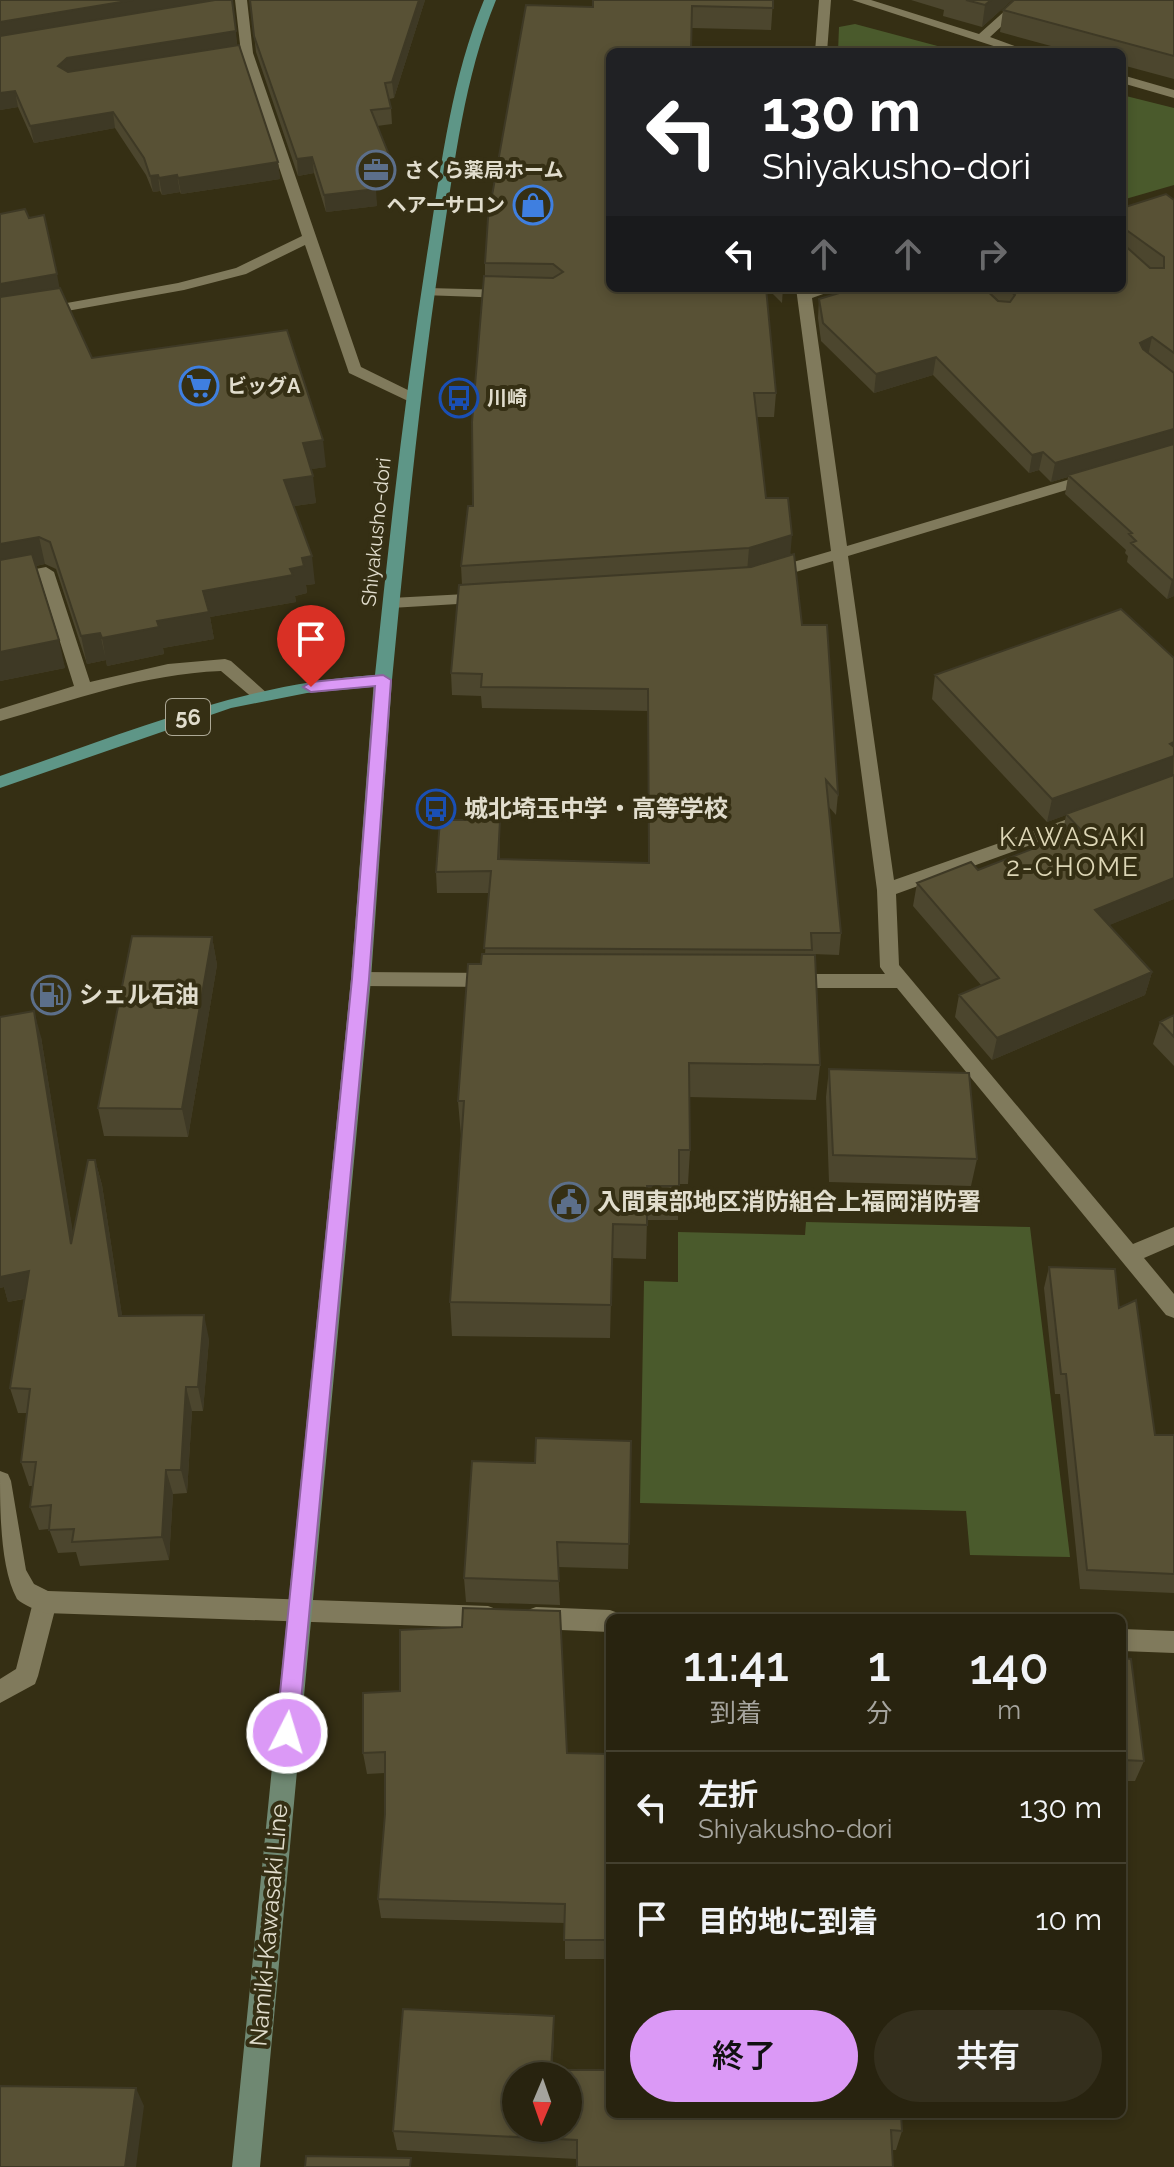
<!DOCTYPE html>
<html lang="ja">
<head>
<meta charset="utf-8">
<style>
  body { margin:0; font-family:Raleway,"Noto Sans JP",sans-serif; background:#342f1d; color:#f1f3f6; height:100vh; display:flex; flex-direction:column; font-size:30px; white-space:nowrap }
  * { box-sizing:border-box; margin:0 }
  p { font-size:26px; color:#a5a49e }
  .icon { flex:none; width:44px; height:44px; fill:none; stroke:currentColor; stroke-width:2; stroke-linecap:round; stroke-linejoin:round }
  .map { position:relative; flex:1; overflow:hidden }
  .drawer { position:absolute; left:606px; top:1614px; width:520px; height:504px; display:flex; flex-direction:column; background:#28230f; border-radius:12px; box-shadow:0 4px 12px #0003,0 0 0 2px #44402f }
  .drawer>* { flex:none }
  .banner { position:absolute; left:606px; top:48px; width:520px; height:244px; border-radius:12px; box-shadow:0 4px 12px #0003,0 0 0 2px #44402f; background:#202124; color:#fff; overflow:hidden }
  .needle { width:52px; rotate:182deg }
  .fabs { position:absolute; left:502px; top:2062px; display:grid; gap:16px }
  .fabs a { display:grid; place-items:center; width:80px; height:80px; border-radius:50%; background:#28230f; box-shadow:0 4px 12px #0003,0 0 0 2px #44402f; font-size:40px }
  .pin { position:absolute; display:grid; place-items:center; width:68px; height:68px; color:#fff; margin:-82px -34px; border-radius:50% 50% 50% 0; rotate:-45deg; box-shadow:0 0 8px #0007 }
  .pin .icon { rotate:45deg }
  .me { position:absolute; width:88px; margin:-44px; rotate:5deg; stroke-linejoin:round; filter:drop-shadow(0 0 6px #0008) }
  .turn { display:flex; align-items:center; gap:28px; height:168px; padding:0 24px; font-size:36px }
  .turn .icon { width:104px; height:104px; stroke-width:2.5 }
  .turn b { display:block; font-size:56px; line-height:68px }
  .lanes { display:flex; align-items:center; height:76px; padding:0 24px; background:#0003; justify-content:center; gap:40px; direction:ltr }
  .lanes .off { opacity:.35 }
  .eta { display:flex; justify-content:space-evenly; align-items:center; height:136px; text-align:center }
  .eta b { font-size:48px; font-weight:600; line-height:56px }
  .action { display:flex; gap:16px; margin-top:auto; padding:16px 24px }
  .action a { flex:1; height:92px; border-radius:48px; background:#db99f6; color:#111; font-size:32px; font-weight:600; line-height:92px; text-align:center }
  .action a+a { background:#342f1d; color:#f1f3f6 }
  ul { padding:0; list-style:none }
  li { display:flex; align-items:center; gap:24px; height:112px; padding:0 24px; border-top:2px solid #44402f }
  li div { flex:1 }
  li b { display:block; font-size:30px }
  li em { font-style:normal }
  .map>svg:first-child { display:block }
</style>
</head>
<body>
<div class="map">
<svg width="1174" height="2167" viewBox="0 0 1174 2167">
  <rect width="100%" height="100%" fill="#352f14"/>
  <path fill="#4a5a2c" d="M855 24 960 52H838L839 27Z
    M1122 95 1174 108V185L1122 200Z
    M806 1222 1030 1227 1070 1557 970 1555 966 1511 640 1503 644 1281 678 1282V1232L805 1235Z"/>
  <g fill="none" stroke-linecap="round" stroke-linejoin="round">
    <path fill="#807a5c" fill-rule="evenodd" d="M427 288 507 290 514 294 507 298 422 295V289Z
      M45 1591 53 1594 57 1602 38 1676 35 1684 0 1703V1679L16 1669 33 1602 37 1594Z"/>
    <path fill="#807a5c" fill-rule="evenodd" d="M235 0H247L253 53 361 367 418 395V401H408L349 373 305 245 246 274 184 290 0 323V315L178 283 236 268 302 236 241 53Z
      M819 0H831L827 52H815Z
      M852 0H871L979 34 1017 0H1030L990 37 1031 52H1012Z
      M1122 75 1174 90V98L1122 83Z
      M796 288H840L812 298 847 546 1084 475H1096L1098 478 1096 481 848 556 894 880 1082 814 1088 812 1097 818 1094 822 896 894 899 965 1133 1244 1174 1227V1245L1144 1258 1174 1294V1318L1166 1315 897 988H788L778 981 788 974H885L880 967 877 890 833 561 772 579 764 574 766 570 831 551Z
      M46 567 54 572 90 682 168 664 225 659 231 661 269 695 266 699H254L221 671C143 674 74 700 0 721V709L74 686 40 578 0 586V576Z
      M485 593 493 598 491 602 391 608 383 603 391 598Z
      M361 972 492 973 502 980 492 987 361 986 351 979Z
      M0 1471 8 1474 11 1481 26 1570 34 1584 48 1591 488 1606 496 1609 500 1617 496 1625 488 1628 45 1613C37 1610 23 1605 17 1599 0 1568 0 1509 0 1471Z
      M536 1607 610 1610 618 1613 621 1618H610V1632L536 1629 528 1626 524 1618 528 1610Z
      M1122 1629 1174 1631V1653L1122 1651Z"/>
    <path fill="#6f8872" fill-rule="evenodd" d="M383 674 392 680 371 979 260 2167H232L351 979 374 680Z"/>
    <path fill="#5e9687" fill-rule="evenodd" d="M484 0H496C464 78 455 161 442 244 420 388 406 534 392 680L383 686 307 693 231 708 0 788V776C124 734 242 683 375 675 390 530 406 385 429 242 442 160 452 77 484 0Z"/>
  </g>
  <path fill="#4c462e" d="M0 0H232L237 45 278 162 280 179 181 194 180 192 162 195 160 191 153 192 146 175 115 128 34 143 18 107 0 110Z
    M250 0H425L394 98 389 99 391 108 392 124 377 126 394 182 374 184 377 206 326 212 314 173 298 176 256 52Z
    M773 0 771 30 692 28 610 52 776 393 774 417H757L766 498 791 555 802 625 838 794 836 815 829 807 841 933 839 955 812 954V955L820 1065 816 1100 689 1097 690 1150 688 1184H679L678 1220H647L646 1259 612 1258 610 1338 452 1336 450 1302 461 1136 458 1101 481 964 485 954 489 893H437L436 872 500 841V859L648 863V711L482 708 481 696 452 695 451 673 462 585 461 566 473 506 485 276V263L593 7Z
    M911 0H1012L982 27 943 16 944 10Z
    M1174 0V79L1122 65V52H1073L1000 32 1003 10Z
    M1174 200V596L1167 599 1127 562 1128 556 1125 553 1126 550 1065 494 1068 477 1051 482 1039 470 1029 473 933 375 874 393 821 341 818 318 819 299 999 301 985 288H1122V208Z
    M0 214 60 288 92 358 326 467 311 469 316 503 294 506 315 584 306 585 307 593 295 596 296 602 210 617 214 639 163 648 164 654 107 666 106 660 87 664 56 569 45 564 36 566 65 668 0 681Z
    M767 288H783L782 303Z
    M1174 658V899L1109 925 1152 972 1145 995 992 1060 955 1017 959 995 981 985 913 906 917 883 978 870 1062 837 1066 815 1047 822 932 699 935 675Z
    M212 937 217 965 188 1137 104 1136 98 1108Z
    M1174 1015V1066L1153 1044 1160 1022Z
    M0 1017 41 1037 73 1235 95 1160 102 1185 122 1316 209 1339 203 1411H192L187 1493 173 1494 169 1560 80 1566 76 1552 58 1553 49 1529 39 1530 30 1507 33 1486H29L21 1462 27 1413H18L10 1388 24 1299 8 1302 4 1287 0 1288Z
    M829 1069 977 1159 971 1186 829 1182 826 1097Z
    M1049 1267 1119 1308 1155 1435H1174V1593L1080 1589 1060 1394H1055L1044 1288Z
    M631 1441 628 1569 558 1567 560 1605 466 1602 464 1578 535 1463Z
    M1122 1658 1144 1761 1135 1781H1122Z
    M363 1693 567 1753 610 1754V1959H565V1923L381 1918 378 1899 385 1814V1773L367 1774 363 1753Z
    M554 2016V2037L552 2070 902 2131 896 2150 577 2159 397 2150 393 2131Z"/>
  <path fill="#3e3925" d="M133 0H229L0 39V22Z
    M419 0H425L394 98 392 82Z
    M991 0H1012L982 27 985 5Z
    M236 31 237 47 70 74 58 66 67 58Z
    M15 91 18 107 0 110V93Z
    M113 112 115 128 34 143 30 126Z
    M312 157 314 173 298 176 297 159Z
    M278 162 280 179 181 194 178 178Z
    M393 165 394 182 371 185 369 168Z
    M158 175 160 191 153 192 150 176Z
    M177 175 180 192 162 195 159 178Z
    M376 189 377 206 326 212 324 195Z
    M57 274 62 301 0 312V284Z
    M1152 337 1148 356 1140 343Z
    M936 357 933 375 874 393 876 374Z
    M1174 429V446L1051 482 1055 463Z
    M323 440 326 467 306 470 303 443Z
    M1043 452 1039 470 1029 473 1032 455Z
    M313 476 316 503 287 507 284 480Z
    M792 535 790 559 747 572 749 548Z
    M39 537 45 564 0 573V544Z
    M312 556 315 584 306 585 307 593 295 596 296 602 210 617 214 639 163 648 164 654 107 666 102 638 157 621 203 591 290 569 302 558Z
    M1174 579V596L1167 599 1172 580Z
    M100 633 106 660 87 664 81 636Z
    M59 640 65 668 0 681V652Z
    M1174 742 1173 777 1047 822 1052 799Z
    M500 820V841L499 880 498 859Z
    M1174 878V899L1090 933 1095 910Z
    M212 937 217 965 188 1137 182 1109Z
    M1152 972 1145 995 992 1060 997 1038Z
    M34 1011 41 1037 79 1269 71 1244Z
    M95 1160 102 1185 126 1341 119 1316Z
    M0 1267 29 1271 36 1296 8 1302 4 1287 0 1288Z
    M204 1315 209 1339 203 1411 198 1387Z
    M186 1387 192 1411 187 1493 181 1470Z
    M166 1470 173 1494 169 1560 162 1537Z
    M554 2016V2037L552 2076H551Z
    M136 2088 144 2106 136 2167H125Z"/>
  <path fill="#585135" stroke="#3e3925" stroke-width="2" fill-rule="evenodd" d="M0 0H133L0 22Z
    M215 0H232L236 31 67 58 58 66 68 72 239 45 278 162 178 178 177 175 159 178 158 175 150 176 144 158 113 112 30 126 15 91 0 93V36Z
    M250 0H419L392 82 385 83 391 108 371 110 393 165 369 168 376 189 324 195 312 157 297 159 254 36Z
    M593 0H773V8L692 6 691 52H610V288H766L776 393H754L766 498H788L792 535 749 548 461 566 468 506H473L472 422 484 276 553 278 563 272 553 264 485 263 488 218 526 5 593 7Z
    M966 0H991L985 5Z
    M1014 0H1174V56L1003 10Z
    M1166 194 1174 200V353L1152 337 1140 343 1143 349 1174 373V429L1055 463 1043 452 1032 455 936 357 876 374 823 323 819 299 856 288H984L998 301 1010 302 1015 295 1007 288H1122V208ZM1125 229 1164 257V268H1150L1122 243Z
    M25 209 29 218 44 215 57 274 0 284V214Z
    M60 288 92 358 287 330 323 440 303 443 313 476 284 480 312 556 302 558 304 566 290 569 293 575 203 591 209 612 157 621 159 627 102 638 100 633 81 636 50 542 39 537 0 544V297Z
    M1174 444V579L1172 580 1131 543 1136 541 1129 534 1132 533 1068 475Z
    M32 554 59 640 0 652V560Z
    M794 554 802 625H827L838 794 826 780 841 933H811L812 950 484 948 491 871 436 872 440 820H500L498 859 649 863 648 689 481 687 482 674 451 673 459 585 751 567Z
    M1121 609 1174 658V742L1170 744 1174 747V756L1052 799 935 675Z
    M1174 775V878L1095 910 1152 972 997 1038 959 995 999 978 917 883 971 862 978 870 1081 830 1066 814Z
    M132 936 212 937 182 1109 98 1108Z
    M482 954 815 955 820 1065 689 1063 690 1150H679V1186H647V1225L613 1224 611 1305 450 1302 464 1101H458L468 964H481Z
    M34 1011 71 1244 88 1160H95L119 1316 204 1315 198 1387H186L181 1470H166L162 1537 72 1542 74 1529 49 1530 51 1505 30 1507 36 1462H21L30 1389 10 1388 29 1271 0 1277V1017Z
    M1174 1015V1037L1160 1022Z
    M829 1069 969 1073 977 1159 833 1155Z
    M1049 1267 1115 1269 1119 1308 1136 1300 1155 1435H1174V1574L1087 1570 1066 1374H1061Z
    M536 1438 631 1441 629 1544 557 1542 559 1581 464 1578 472 1461 535 1463Z
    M463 1608 560 1611 567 1753 610 1754V1940H564L565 1904 378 1899 385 1814V1752L363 1753V1693L400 1691V1630L462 1627Z
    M1122 1658 1131 1659 1144 1761 1122 1760Z
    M403 2009 554 2016 551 2070H610V2114H901L902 2131 891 2130 893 2167H577V2140L393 2131ZM516 2076H568V2128H516Z
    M0 2086 136 2088 125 2167H0Z
    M306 2156 411 2158 410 2167H305Z"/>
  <path fill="#db99f6" stroke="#8e63a0" stroke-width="2" d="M383 675 391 680 369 979 298 1733 295 1740 287 1744 279 1740 276 1733 352 979 375 686 311 692 303 687 311 682Z"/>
  <defs>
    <symbol id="office-ring" viewBox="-11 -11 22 22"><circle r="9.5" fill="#352f14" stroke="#5c6f8a" stroke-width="1.5"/><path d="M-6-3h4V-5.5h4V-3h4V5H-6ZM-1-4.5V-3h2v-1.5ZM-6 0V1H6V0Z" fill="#5c6f8a"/></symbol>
    <symbol id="shop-ring" viewBox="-11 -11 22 22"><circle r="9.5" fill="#352f14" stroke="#3f7fe0" stroke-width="1.5"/><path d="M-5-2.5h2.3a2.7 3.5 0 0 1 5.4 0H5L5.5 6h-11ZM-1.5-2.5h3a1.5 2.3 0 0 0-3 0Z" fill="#3f7fe0"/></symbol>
    <symbol id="supermarket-ring" viewBox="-11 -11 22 22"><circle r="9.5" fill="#352f14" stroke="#3f7fe0" stroke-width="1.5"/><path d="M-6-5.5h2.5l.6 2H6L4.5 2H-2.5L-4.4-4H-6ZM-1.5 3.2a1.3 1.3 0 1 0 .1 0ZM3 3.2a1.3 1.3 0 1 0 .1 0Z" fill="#3f7fe0"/></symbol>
    <symbol id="bus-ring" viewBox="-11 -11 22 22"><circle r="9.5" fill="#352f14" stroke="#1a4fb4" stroke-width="1.5"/><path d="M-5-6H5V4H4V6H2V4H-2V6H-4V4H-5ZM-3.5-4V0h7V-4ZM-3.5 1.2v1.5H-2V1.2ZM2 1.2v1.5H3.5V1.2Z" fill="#1a4fb4"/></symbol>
    <symbol id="fuel-ring" viewBox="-11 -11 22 22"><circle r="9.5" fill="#352f14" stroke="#5c6f8a" stroke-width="1.5"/><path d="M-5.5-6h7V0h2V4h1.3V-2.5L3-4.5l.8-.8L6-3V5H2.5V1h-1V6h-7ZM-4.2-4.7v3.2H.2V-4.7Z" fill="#5c6f8a"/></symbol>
    <symbol id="civic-ring" viewBox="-11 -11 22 22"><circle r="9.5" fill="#352f14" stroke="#5c6f8a" stroke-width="1.5"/><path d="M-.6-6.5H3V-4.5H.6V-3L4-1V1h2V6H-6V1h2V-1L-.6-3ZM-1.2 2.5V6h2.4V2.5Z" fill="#5c6f8a"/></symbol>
  </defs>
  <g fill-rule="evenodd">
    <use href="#office-ring" x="354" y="148" width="44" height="44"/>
    <use href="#shop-ring" x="511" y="183" width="44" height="44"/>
    <use href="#supermarket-ring" x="177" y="364" width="44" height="44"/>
    <use href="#bus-ring" x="437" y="376" width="44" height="44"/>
    <use href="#bus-ring" x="414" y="787" width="44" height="44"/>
    <use href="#fuel-ring" x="29" y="973" width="44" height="44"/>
    <use href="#civic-ring" x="547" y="1180" width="44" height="44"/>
  </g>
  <g text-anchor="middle" stroke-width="8" stroke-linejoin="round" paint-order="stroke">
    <g font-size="20" font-weight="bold" fill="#e1ddcd" stroke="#352f14" text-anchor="start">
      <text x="404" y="177">さくら薬局ホーム</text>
      <text x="505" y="212" text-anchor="end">ヘアーサロン</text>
      <text x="227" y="393">ビッグA</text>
      <text x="487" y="405">川崎</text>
    </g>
    <g font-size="20" fill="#e1ddcd" stroke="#352f14">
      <text transform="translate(376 532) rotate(-84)" y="7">Shiyakusho-dori</text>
    </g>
    <rect fill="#352f14" stroke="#ada996" stroke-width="2" x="166" y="699" width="44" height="36" rx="6"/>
    <g font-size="22" font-weight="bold" fill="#e1ddcd">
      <text x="188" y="725">56</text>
    </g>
    <g font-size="24" font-weight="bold" fill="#e1ddcd" stroke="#352f14" text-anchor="start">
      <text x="464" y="817">城北埼玉中学・高等学校</text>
      <text x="79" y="1003">シェル石油</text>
      <text x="597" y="1210">入間東部地区消防組合上福岡消防署</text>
    </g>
    <g font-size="24" fill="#e1ddcd" stroke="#352f14">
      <text transform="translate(269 1925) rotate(-85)" y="8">Namiki-Kawasaki Line</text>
    </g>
    <g font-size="26" letter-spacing="2" fill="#ddd6b6" stroke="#352f14">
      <text x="1073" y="846">KAWASAKI<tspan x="1073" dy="30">2-CHOME</tspan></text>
    </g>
  </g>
</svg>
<div class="fabs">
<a><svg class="needle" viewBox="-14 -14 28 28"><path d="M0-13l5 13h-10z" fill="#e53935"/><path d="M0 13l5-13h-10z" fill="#a5a49e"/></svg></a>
</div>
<div class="pin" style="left:311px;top:687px;background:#d93025"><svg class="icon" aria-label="arrive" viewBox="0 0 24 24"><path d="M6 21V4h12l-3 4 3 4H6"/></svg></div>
<svg class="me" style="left:287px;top:1733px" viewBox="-20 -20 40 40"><circle r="17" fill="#db99f6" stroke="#fff" stroke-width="3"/><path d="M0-11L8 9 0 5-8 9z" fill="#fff"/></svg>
<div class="banner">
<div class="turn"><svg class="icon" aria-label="left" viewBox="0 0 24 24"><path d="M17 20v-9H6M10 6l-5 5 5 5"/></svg><div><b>130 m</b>Shiyakusho-dori</div></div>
<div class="lanes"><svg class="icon" aria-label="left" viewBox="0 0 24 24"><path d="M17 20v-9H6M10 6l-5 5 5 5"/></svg><svg class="icon off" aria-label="ahead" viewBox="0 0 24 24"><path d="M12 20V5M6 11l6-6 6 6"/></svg><svg class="icon off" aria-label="ahead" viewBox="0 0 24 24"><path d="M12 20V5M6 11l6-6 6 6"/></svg><svg class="icon off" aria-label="right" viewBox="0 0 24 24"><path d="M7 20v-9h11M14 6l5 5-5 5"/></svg></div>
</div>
<section class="drawer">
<div class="eta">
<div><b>11:41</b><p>到着</p></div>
<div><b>1</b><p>分</p></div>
<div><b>140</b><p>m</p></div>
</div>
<ul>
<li><svg class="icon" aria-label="left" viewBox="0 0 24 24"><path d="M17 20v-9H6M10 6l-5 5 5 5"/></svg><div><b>左折</b><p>Shiyakusho-dori</p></div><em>130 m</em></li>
<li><svg class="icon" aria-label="arrive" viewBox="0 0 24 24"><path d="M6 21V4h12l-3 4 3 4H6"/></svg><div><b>目的地に到着</b></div><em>10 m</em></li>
</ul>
<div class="action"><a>終了</a><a>共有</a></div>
</section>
</div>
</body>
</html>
